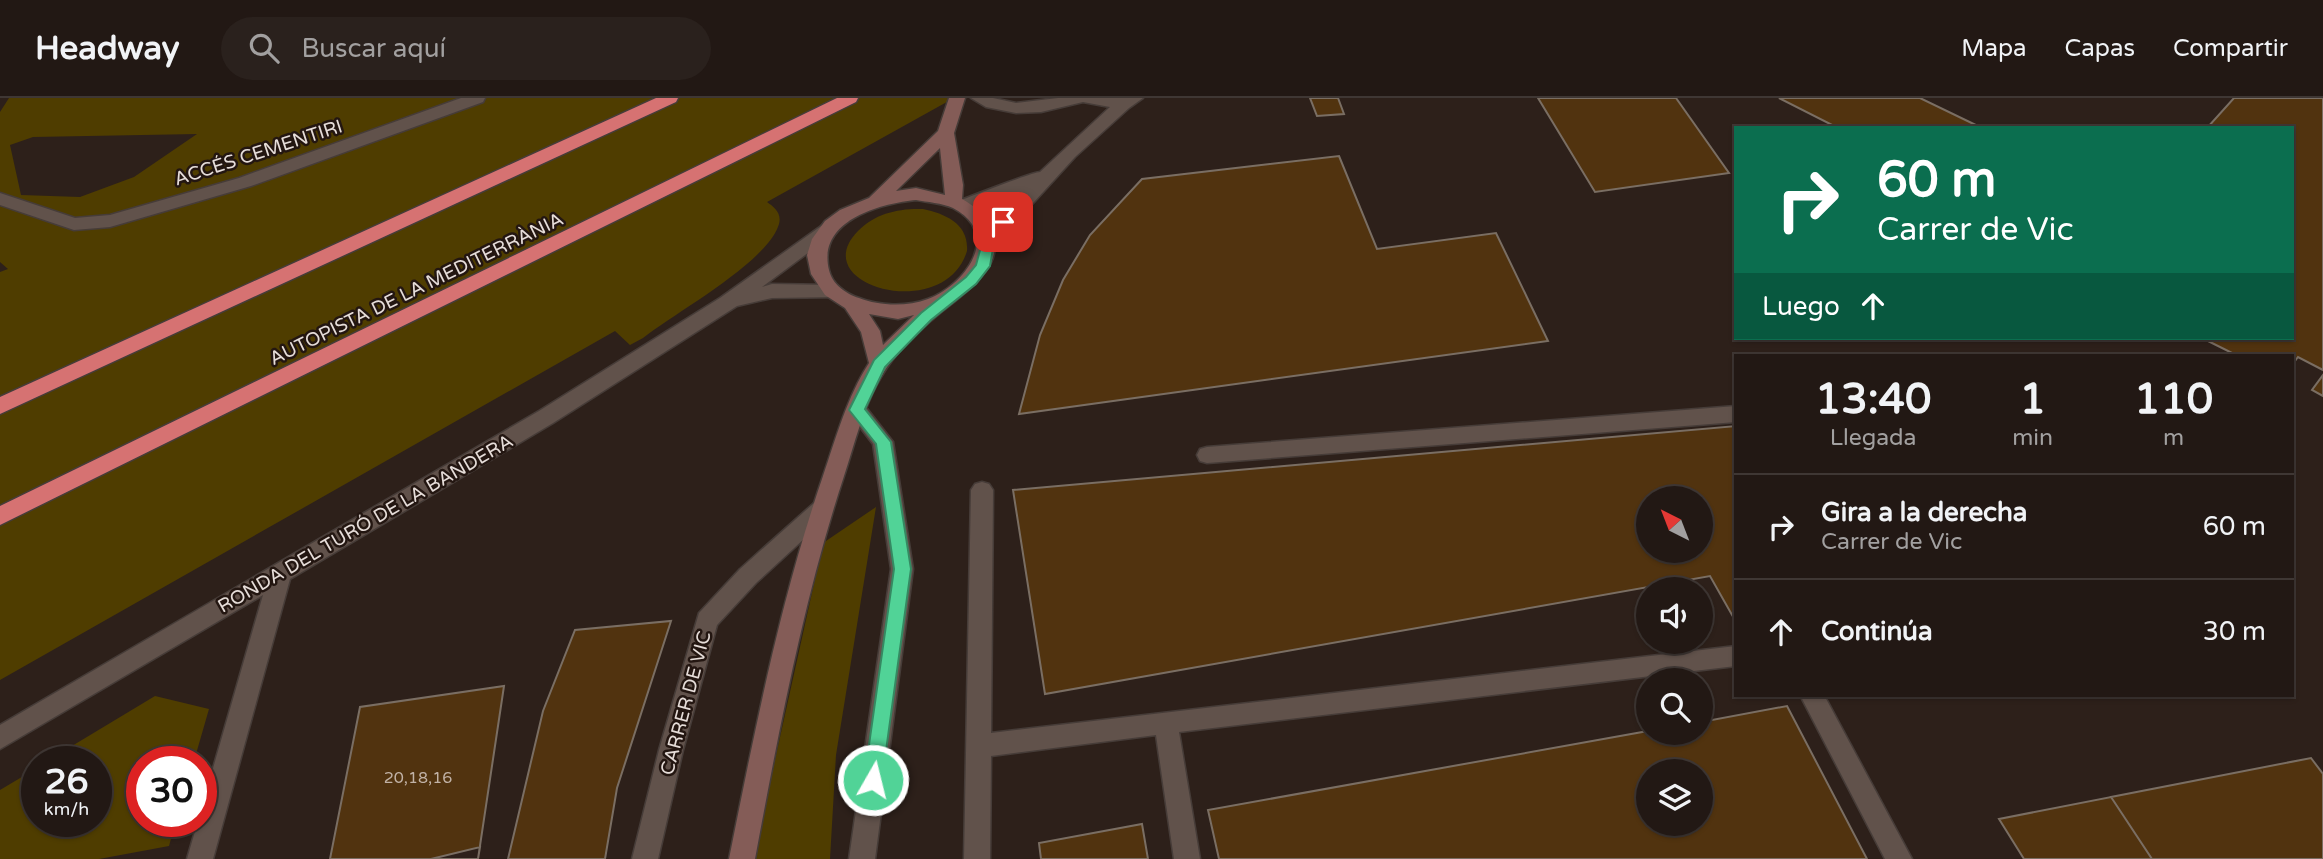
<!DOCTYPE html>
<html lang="es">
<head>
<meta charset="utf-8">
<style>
  body { margin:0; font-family:"Varela Round",sans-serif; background:#2a211d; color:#f1f3f6; height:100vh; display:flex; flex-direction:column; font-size:26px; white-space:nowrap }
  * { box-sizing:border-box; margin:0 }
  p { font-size:23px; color:#a2a0a0 }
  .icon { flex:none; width:38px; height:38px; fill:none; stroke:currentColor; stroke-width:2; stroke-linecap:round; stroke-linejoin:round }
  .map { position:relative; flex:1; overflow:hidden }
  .sheet { position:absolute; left:1734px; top:256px; width:560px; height:343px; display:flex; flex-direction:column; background:#221814; border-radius:0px; box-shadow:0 2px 5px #0004,0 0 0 2px #3f3734 }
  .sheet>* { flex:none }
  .banner { position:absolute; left:1734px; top:28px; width:560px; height:214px; border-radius:0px; box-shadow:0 2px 5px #0004,0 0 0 2px #3f3734; background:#0b6e4f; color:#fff; overflow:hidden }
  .needle { width:46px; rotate:318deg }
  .buttons { position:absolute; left:1636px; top:388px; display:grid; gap:14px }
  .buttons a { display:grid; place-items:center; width:77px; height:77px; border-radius:50%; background:#221814; box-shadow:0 2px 5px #0004,0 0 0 2px #3f3734; font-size:35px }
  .speed { position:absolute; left:21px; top:648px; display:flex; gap:14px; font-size:35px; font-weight:700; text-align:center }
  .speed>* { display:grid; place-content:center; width:91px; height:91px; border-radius:50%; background:#221814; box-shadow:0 2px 5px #0004,0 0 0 2px #3f3734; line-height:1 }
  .speed small { font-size:18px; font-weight:400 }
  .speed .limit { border:10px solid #d22; background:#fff; color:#111 }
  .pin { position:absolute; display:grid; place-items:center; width:60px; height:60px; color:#fff; margin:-30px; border-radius:14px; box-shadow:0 4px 10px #0006 }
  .me { position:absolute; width:77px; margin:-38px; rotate:8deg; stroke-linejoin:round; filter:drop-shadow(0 0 5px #0008) }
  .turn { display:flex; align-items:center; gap:24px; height:147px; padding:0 28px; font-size:32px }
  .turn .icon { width:91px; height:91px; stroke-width:2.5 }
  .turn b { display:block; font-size:49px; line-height:60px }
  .then { display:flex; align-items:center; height:66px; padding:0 28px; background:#0003; gap:14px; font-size:26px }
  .eta { display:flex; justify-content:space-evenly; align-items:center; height:119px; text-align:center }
  .eta b { font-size:42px; font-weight:700; line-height:49px }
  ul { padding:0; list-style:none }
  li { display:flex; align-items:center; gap:21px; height:105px; padding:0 28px; border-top:2px solid #3f3734 }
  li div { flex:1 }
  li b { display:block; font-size:26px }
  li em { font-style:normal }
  header { display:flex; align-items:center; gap:42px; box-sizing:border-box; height:98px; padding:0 35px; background:#221814; border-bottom:2px solid #3f3734 }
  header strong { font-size:33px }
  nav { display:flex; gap:38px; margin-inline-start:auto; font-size:24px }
  .search { width:490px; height:63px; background:#2a211d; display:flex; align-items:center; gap:18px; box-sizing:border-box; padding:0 24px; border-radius:38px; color:#a2a0a0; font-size:26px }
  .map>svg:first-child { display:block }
</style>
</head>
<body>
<header>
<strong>Headway</strong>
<div class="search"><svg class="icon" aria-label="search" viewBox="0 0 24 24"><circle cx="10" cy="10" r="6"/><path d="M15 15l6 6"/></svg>Buscar aquí</div>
<nav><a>Mapa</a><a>Capas</a><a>Compartir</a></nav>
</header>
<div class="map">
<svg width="2323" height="761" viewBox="0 0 2323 761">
  <rect width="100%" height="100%" fill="#2d201a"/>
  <path fill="#4f3d00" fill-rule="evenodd" d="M9 0H954L767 104C774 109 782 115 779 126 768 164 676 214 643 240L630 247 615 233 0 582V174L8 171 0 164V14ZM197 36 134 79 80 99 21 97 10 47 33 39Z
    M923 111C946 116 969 126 967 153 945 226 804 188 858 133 875 115 900 110 923 111Z
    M876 409 836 657 830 761H753L823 445Z
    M155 598 209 611 194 663H142V723H176L169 748 99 761H0V692L37 670V723H96V663H47Z"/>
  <path fill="#51330f" stroke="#7a6e63" stroke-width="2" fill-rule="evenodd" d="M1310 0H1338L1344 16 1317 18Z
    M1538 0H1676L1729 75 1595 94Z
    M1779 0H1920L1982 30H1838Z
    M2234 0H2323V272L2298 259 2292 267V257H2236L2202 240H2292V30H2207Z
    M1339 58 1377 151 1496 135 1548 243 1019 316 1040 237 1063 182 1090 137 1142 81Z
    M2323 277V298L2312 292Z
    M1736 328V524L1710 478 1045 596 1013 392ZM1648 401H1701V453H1648Z
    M671 523 617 690 605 761H508L543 613 575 532Z
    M504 588 478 761H330L360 609Z
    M1787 608 1867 761H1219L1208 712 1648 633V635H1701V624ZM1648 674H1701V726H1648Z
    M2311 660 2323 676V761H2152L2111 699Z
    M2111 699 2152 761H2024L1999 721Z
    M1142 726 1148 761H1041L1039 745Z
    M480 749 478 761H431Z"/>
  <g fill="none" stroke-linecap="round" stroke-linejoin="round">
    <defs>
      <path id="lane" d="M1736 308V324L1207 365 1200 363 1197 357 1200 351 1207 349Z
        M982 384 989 386 993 392 991 635 1736 548V568L1179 634 1200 761H1174L1156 637 991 658 990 761H964L971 392 975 386Z
        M1800 597H1824L1912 761H1885Z"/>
      <path id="street" d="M461 0H485L483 4 251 88 110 129 74 132 0 107V95L75 120 110 117 239 80Z
        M971 0H993L1016 5 1058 0H1143L1129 10 1075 59 994 148H982L979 144 1021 94 962 114 953 108 956 104C969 99 1033 74 1040 74L1110 9 1083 4 1041 14 1016 15 986 9Z
        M830 124 836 126 839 130 836 134 762 189 772 186 832 187 839 189 841 194 839 199 772 200 737 208 553 325 290 481 213 761H187L198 723H201V712L263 497 0 651V627L539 313 720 200 824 126Z
        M857 304 864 307 893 344 913 471 875 761H849L891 471 873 346 847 312 850 307Z
        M822 402 830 405 833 411 830 417 756 485 717 527 683 652 658 761H632L659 652 699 515 740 471 814 405Z"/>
      <path id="secondary" d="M949 0H965L954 35 963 87 962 101C990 116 1007 145 985 174 976 187 966 194 955 203 929 223 897 250 881 279 863 309 855 345 844 378 803 503 779 632 755 761H729C755 632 780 503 823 378 836 340 847 299 869 265L861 234 845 210 825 197 811 176 807 157 812 141 825 123 840 112 869 100 938 33ZM940 50 945 97 916 90 896 93ZM916 102C927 104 942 105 953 110 1003 136 965 187 928 201 907 209 879 208 859 200 846 196 832 186 829 172 817 123 878 106 916 102ZM869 216 898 221 914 217 883 247 880 233Z"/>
      <path id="highway" d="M656 0H678L676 4 0 316V299Z
        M837 0H858L856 4 0 427V408Z"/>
    </defs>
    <use href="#lane" stroke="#463c38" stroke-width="3"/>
    <use href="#street" stroke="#463c38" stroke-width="3"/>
    <use href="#secondary" stroke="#463c38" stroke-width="3"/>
    <use href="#highway" stroke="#463c38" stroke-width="3"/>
    <use href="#lane" fill="#61524b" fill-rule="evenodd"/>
    <use href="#street" fill="#61524b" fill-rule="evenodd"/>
    <use href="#secondary" fill="#845c57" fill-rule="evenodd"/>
    <use href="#highway" fill="#d67272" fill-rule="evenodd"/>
  </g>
  <path fill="#51d397" stroke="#358962" stroke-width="2" d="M1003 120 1010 124 994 145 990 168 976 186 931 222 885 269 865 311 891 344 911 471 882 682 880 688 873 691 866 688 864 682 894 471 876 346 849 312 874 262 921 215 966 179 976 167 983 141 998 121Z"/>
  <g text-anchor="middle" stroke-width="5" stroke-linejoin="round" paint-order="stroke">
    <g font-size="16" fill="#c1b2a6">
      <text x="418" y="685">20,18,16</text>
    </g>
    <g font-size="19" fill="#e6ddd9" stroke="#231611">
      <text transform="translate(258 54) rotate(-18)" y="7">ACCÉS CEMENTIRI</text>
      <text transform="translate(416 190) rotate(-26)" y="7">AUTOPISTA DE LA MEDITERRÀNIA</text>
      <text transform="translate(365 425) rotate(-30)" y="7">RONDA DEL TURÓ DE LA BANDERA</text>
      <text transform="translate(685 605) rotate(-75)" y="7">CARRER DE VIC</text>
    </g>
  </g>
</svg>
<div class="buttons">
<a><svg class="needle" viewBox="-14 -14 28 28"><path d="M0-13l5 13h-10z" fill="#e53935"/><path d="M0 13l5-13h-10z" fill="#a2a0a0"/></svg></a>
<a><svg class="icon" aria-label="sound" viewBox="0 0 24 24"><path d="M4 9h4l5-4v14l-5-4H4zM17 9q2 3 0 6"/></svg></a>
<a><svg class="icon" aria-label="search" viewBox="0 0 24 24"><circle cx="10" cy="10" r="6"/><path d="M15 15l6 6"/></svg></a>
<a><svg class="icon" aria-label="layers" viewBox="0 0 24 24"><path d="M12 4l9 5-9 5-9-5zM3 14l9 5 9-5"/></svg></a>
</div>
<div class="speed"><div>26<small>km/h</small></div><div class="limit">30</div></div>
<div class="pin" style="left:1003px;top:124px;background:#d93025"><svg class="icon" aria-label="arrive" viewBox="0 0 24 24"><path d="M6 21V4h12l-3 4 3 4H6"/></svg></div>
<svg class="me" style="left:873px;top:682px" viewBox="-20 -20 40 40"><circle r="17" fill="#51d397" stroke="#fff" stroke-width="3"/><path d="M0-11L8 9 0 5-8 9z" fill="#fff"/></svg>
<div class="banner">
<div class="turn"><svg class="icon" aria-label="right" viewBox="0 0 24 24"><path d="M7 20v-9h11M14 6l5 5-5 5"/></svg><div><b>60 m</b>Carrer de Vic</div></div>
<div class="then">Luego<svg class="icon" aria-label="ahead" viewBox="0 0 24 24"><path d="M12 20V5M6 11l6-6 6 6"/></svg></div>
</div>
<section class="sheet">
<div class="eta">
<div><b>13:40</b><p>Llegada</p></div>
<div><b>1</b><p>min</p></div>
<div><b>110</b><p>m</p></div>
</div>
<ul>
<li><svg class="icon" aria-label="right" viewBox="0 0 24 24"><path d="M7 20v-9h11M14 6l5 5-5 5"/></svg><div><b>Gira a la derecha</b><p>Carrer de Vic</p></div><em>60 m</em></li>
<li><svg class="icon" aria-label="ahead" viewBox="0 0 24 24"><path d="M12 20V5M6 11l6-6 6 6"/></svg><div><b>Continúa</b></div><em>30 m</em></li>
</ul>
</section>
</div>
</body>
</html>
